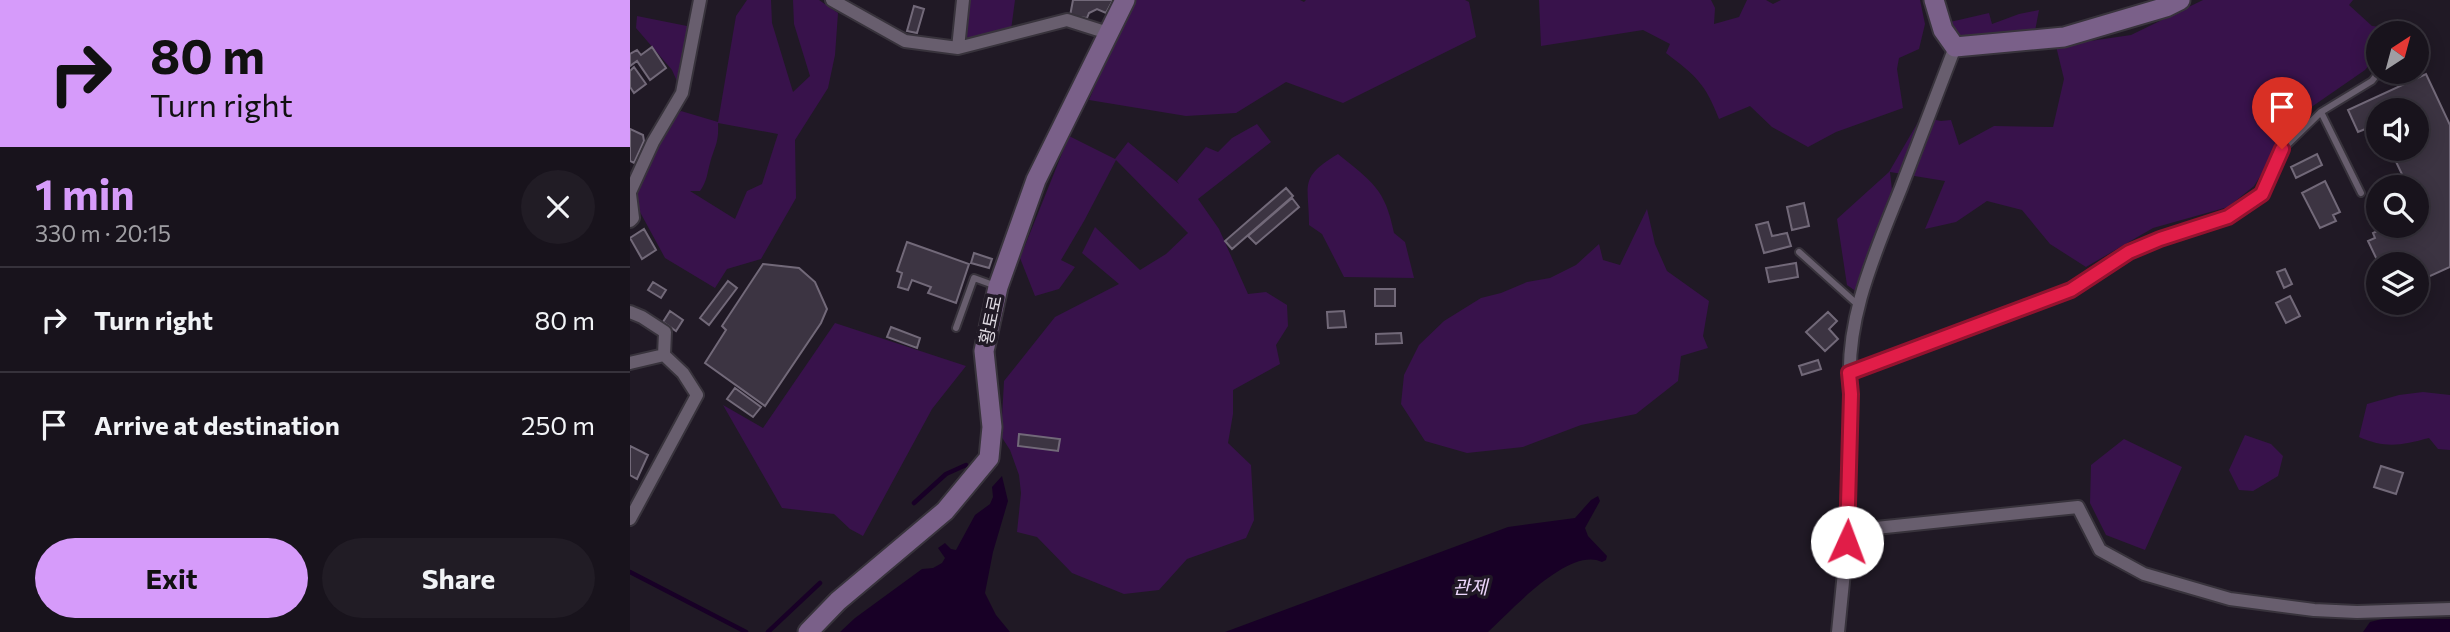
<!DOCTYPE html>
<html lang="en">
<head>
<meta charset="utf-8">
<style>
  body { margin:0; font-family:Commissioner,"Noto Sans KR",sans-serif; background:#211c25; color:#f1f3f6; height:100vh; display:flex; flex-direction:column; font-size:26px; white-space:nowrap }
  * { box-sizing:border-box; margin:0 }
  p { font-size:23px; color:#9f9ea3 }
  .icon { flex:none; width:38px; height:38px; fill:none; stroke:currentColor; stroke-width:2; stroke-linecap:round; stroke-linejoin:round }
  .map { position:relative; flex:1; overflow:hidden }
  .sheet { display:flex; flex-direction:column; background:#18131c; width:630px }
  .sheet>* { flex:none }
  .banner { background:#d69bfa; color:#111; overflow:hidden }
  .needle { width:46px; rotate:36deg }
  .controls { position:absolute; left:1736px; top:21px; display:grid; gap:14px }
  .controls a { display:grid; place-items:center; width:63px; height:63px; border-radius:50%; background:#18131c; box-shadow:0 4px 18px #0003,0 0 0 2px #36323b; font-size:35px }
  .pin { position:absolute; display:grid; place-items:center; width:60px; height:60px; color:#fff; margin:-72px -30px; border-radius:50% 50% 50% 0; rotate:-45deg; box-shadow:0 0 7px #0007 }
  .pin .icon { rotate:45deg }
  .me { position:absolute; width:77px; margin:-38px; rotate:2deg; stroke-linejoin:round; filter:drop-shadow(0 0 5px #0008) }
  .turn { display:flex; align-items:center; gap:24px; height:147px; padding:0 35px; font-size:32px }
  .turn .icon { width:91px; height:91px; stroke-width:2.5 }
  .turn b { display:block; font-size:49px; line-height:60px }
  .round { display:grid; place-items:center; flex:none; width:74px; height:74px; border-radius:37px; background:#211c25 }
  .overview { display:flex; align-items:center; justify-content:space-between; height:119px; padding:0 35px }
  h1 { font-size:42px; font-weight:700; line-height:52px; color:#d69bfa }
  .button { display:flex; gap:14px; margin-top:auto; padding:14px 35px }
  .button a { flex:1; height:80px; border-radius:42px; background:#d69bfa; color:#111; font-size:28px; font-weight:700; line-height:80px; text-align:center }
  .button a+a { background:#211c25; color:#f1f3f6 }
  ul { padding:0; list-style:none }
  li { display:flex; align-items:center; gap:21px; height:105px; padding:0 35px; border-top:2px solid #36323b }
  li div { flex:1 }
  li b { display:block; font-size:26px }
  li em { font-style:normal }
  main { display:flex; flex:1; min-height:0 }
  .map>svg:first-child { display:block }
</style>
</head>
<body>
<main>
<section class="sheet">
<div class="banner">
<div class="turn"><svg class="icon" aria-label="right" viewBox="0 0 24 24"><path d="M7 20v-9h11M14 6l5 5-5 5"/></svg><div><b>80 m</b>Turn right</div></div>
</div>
<div class="overview"><div><h1>1 min</h1><p>330 m · 20:15</p></div><a class="round"><svg class="icon" aria-label="close" viewBox="0 0 24 24"><path d="M6 6l12 12M18 6L6 18"/></svg></a></div>
<ul>
<li><svg class="icon" aria-label="right" viewBox="0 0 24 24"><path d="M7 20v-9h11M14 6l5 5-5 5"/></svg><div><b>Turn right</b></div><em>80 m</em></li>
<li><svg class="icon" aria-label="arrive" viewBox="0 0 24 24"><path d="M6 21V4h12l-3 4 3 4H6"/></svg><div><b>Arrive at destination</b></div><em>250 m</em></li>
</ul>
<div class="button"><a>Exit</a><a>Share</a></div>
</section>
<div class="map">
<svg width="1820" height="632" viewBox="0 0 1820 632">
  <rect width="100%" height="100%" fill="#201925"/>
  <path fill="#38124b" fill-rule="evenodd" d="M117 0H141L142 23 163 92 180 76 164 24 163 0H189L208 13 205 55 198 88 165 140 166 198 131 259 97 269 85 288 35 258 4 201C15 169 27 136 51 111L88 122 106 16ZM88 123 148 134 132 184 117 191 105 219 60 191H70C77 181 77 174 80 163 85 145 89 143 88 123Z
    M336 0H385L381 30 331 42Z
    M502 0H670L674 2 676 0H835L839 2 846 37 713 103 656 82 606 113 556 116 459 100Z
    M909 0H1081L1085 8 1084 24 1109 17 1117 0H1136L1143 4 1151 0H1290L1295 24 1289 49 1269 58 1267 69 1273 108 1206 132 1178 147 1142 127 1120 106 1089 119C1075 83 1066 76 1036 53L1040 44 1013 30 911 46Z
    M1573 0H1723L1719 5 1742 26 1770 29 1767 33H1748V55L1735 70 1667 117 1624 186 1598 207 1523 228 1456 267 1420 244 1392 210 1357 201 1326 222 1295 229 1315 181 1260 172 1262 190 1227 292 1217 285 1207 219 1259 172 1291 117 1311 121 1321 120 1329 145 1364 126 1423 127 1434 79 1426 46 1501 35Z
    M1409 10 1405 31 1328 37 1320 22 1359 13 1362 24 1389 14Z
    M7 16 57 26 58 35 50 88 42 70 6 28Z
    M627 124 641 142 568 199 589 229 618 294 636 292 657 305 658 326 646 345 650 364 603 390V414L598 443 621 465 624 520 616 538 557 559 529 590 494 594 442 573 407 537 387 532 391 493 389 475 380 450 371 436 374 381 425 317 489 284 452 253 465 227 510 270 536 254 558 233 486 160 454 221 431 260 445 267 429 289 405 296 390 258 439 136 485 159 498 142 549 184 547 181 576 147 588 152 602 138Z
    M708 154C742 182 755 188 764 233L775 242 784 278 714 277 692 234 679 225C679 184 668 178 708 154Z
    M1017 209 1025 244 1037 271 1079 301 1073 336 1078 348 1051 356 1048 381 1006 414 951 425 893 447 837 453 795 441 771 404 774 375 789 345 814 321 851 298 871 293 897 282 920 278 946 265 969 244 973 260 990 265Z
    M205 323 336 366 302 409 233 536 220 529 204 514 152 508 93 405 133 428Z
    M1793 392 1820 395V450L1808 449 1799 438C1772 445 1756 449 1729 437L1737 404 1769 395Z
    M1615 435 1641 444 1653 456 1648 476 1623 491 1609 490 1599 470Z
    M1494 439 1552 467 1515 550 1476 535 1460 503 1461 465Z"/>
  <path fill="#180026" d="M372 476 378 501 363 552 355 593 366 615 380 632H210L225 618 292 569 303 568 312 563 315 558 308 548 315 543 321 549 326 550 345 515 360 504 363 497 362 487Z
    M968 496 970 501 955 528 958 536 977 556 976 560 972 562C939 546 881 611 858 632H595L878 527 945 518 961 500Z
    M1752 619H1820V632H1733L1740 622Z"/>
  <g fill="none" stroke-linecap="round" stroke-linejoin="round">
    <path stroke="#180026" stroke-width="4.5" d="M284 503 316 474 336 465
      M0 572 116 632
      M138 632 190 583"/>
  </g>
  <path fill="#3c3442" stroke="#726979" stroke-width="2" d="M443 0H483L476 13 467 9 459 13 457 18 440 16Z
    M284 6 294 9 287 33 277 31Z
    M22 47 36 68 20 80 7 61 0 66V54L7 50 11 55Z
    M4 67 16 84 4 93 0 87V71Z
    M1796 74 1820 125V267L1787 282V264H1749L1738 241 1745 238 1743 233 1758 226H1787V217L1791 215 1787 206V187H1778L1760 149H1787V110H1748V124L1728 132 1718 110Z
    M0 129 13 135 14 141 4 163 0 161Z
    M1687 154 1692 165 1666 178 1661 167Z
    M1695 181 1710 212 1703 215 1706 221 1690 228 1672 193Z
    M656 188 663 196 602 249 595 241Z
    M662 198 669 207 626 244 618 236Z
    M1174 203 1179 226 1162 230 1157 207Z
    M1138 222 1142 236 1157 233 1161 246 1134 253 1126 225Z
    M14 229 26 250 12 259 0 238Z
    M277 242 339 264 326 303 298 293 301 287 282 280 278 290 268 287 272 273 267 271Z
    M344 253 362 259 359 268 341 263Z
    M1166 263 1168 277 1139 282 1136 268Z
    M133 264 169 268 185 282 197 309 191 323 135 406 75 363 96 330 92 326Z
    M1655 269 1662 284 1654 288 1647 272Z
    M98 281 107 288 79 325 70 318Z
    M23 282 36 290 31 298 18 290Z
    M745 289H765V306H745Z
    M1660 296 1670 316 1656 323 1646 303Z
    M40 311 53 320 46 331 33 322Z
    M714 311 716 327 698 328 697 312Z
    M1198 312 1207 321 1199 329 1208 339 1195 351 1176 332Z
    M261 327 290 338 287 348 257 337Z
    M771 333 772 343 746 344V334Z
    M1188 360 1191 369 1172 375 1169 366Z
    M105 388 131 407 123 417 97 399Z
    M389 434 430 439 428 451 388 446Z
    M0 446 18 455 7 479 0 475Z
    M1751 466 1773 473 1766 494 1744 487Z"/>
  <g fill="none" stroke-linecap="round" stroke-linejoin="round">
    <defs>
      <path id="lane" d="M1691 112 1731 193
        M1169 252 1228 305
        M326 328 344 278 366 286
        M1220 373 1441 291 1499 252 1530 239 1598 217 1632 194 1652 150 1691 112 1742 81 1749 72"/>
      <path id="street" d="M202 0 275 41 328 48 437 20 478 33
        M328 48 333 0
        M0 192 23 142 52 93 70 0
        M0 194 3 218 0 221
        M0 312 12 317 35 332 34 355 53 373 67 395 0 519
        M0 363 34 355
        M1217 531 1448 507 1470 550 1514 574 1600 599 1684 610 1727 612 1820 609
        M1208 632 1217 542 1221 394C1213 323 1245 253 1271 188 1289 141 1307 94 1325 47"/>
      <path id="secondary" d="M1304 0 1313 30 1325 47 1434 37 1536 7 1550 0
        M178 632 208 601 315 511 359 458 362 427 354 351 368 287 406 180 495 0"/>
    </defs>
    <use href="#lane" stroke="#38333c" stroke-width="10"/>
    <use href="#street" stroke="#38333c" stroke-width="16"/>
    <use href="#secondary" stroke="#38333c" stroke-width="23"/>
    <use href="#lane" stroke="#685e6e" stroke-width="6"/>
    <use href="#street" stroke="#685e6e" stroke-width="12"/>
    <use href="#secondary" stroke="#7a6089" stroke-width="19"/>
  </g>
  <g fill="none" stroke-linecap="round" stroke-linejoin="round">
    <defs>
      <path id="route" d="M1217 542 1221 394 1219 373 1441 290 1499 252 1530 239 1598 217 1632 194 1652 149"/>
    </defs>
    <use href="#route" stroke="#92132f" stroke-width="18"/>
    <use href="#route" stroke="#e11d48" stroke-width="12"/>
  </g>
  <g text-anchor="middle" stroke-width="7" stroke-linejoin="round" paint-order="stroke">
    <g font-size="18" fill="#ddd8e0" stroke="#201925">
      <text transform="translate(361 320) rotate(-78)" y="6">황토로</text>
    </g>
    <g font-size="19" font-style="italic" fill="#edd6fc" stroke="#201925">
      <text x="840" y="594">관제</text>
    </g>
  </g>
</svg>
<div class="controls">
<a><svg class="needle" viewBox="-14 -14 28 28"><path d="M0-13l5 13h-10z" fill="#e53935"/><path d="M0 13l5-13h-10z" fill="#9f9ea3"/></svg></a>
<a><svg class="icon" aria-label="sound" viewBox="0 0 24 24"><path d="M4 9h4l5-4v14l-5-4H4zM17 9q2 3 0 6"/></svg></a>
<a><svg class="icon" aria-label="search" viewBox="0 0 24 24"><circle cx="10" cy="10" r="6"/><path d="M15 15l6 6"/></svg></a>
<a><svg class="icon" aria-label="layers" viewBox="0 0 24 24"><path d="M12 4l9 5-9 5-9-5zM3 14l9 5 9-5"/></svg></a>
</div>
<div class="pin" style="left:1652px;top:149px;background:#d93025"><svg class="icon" aria-label="arrive" viewBox="0 0 24 24"><path d="M6 21V4h12l-3 4 3 4H6"/></svg></div>
<svg class="me" style="left:1217px;top:542px" viewBox="-20 -20 40 40"><circle r="19" fill="#fff"/><path d="M0-13L10 11 0 6-10 11z" fill="#e11d48"/></svg>
</div>
</main>
</body>
</html>
